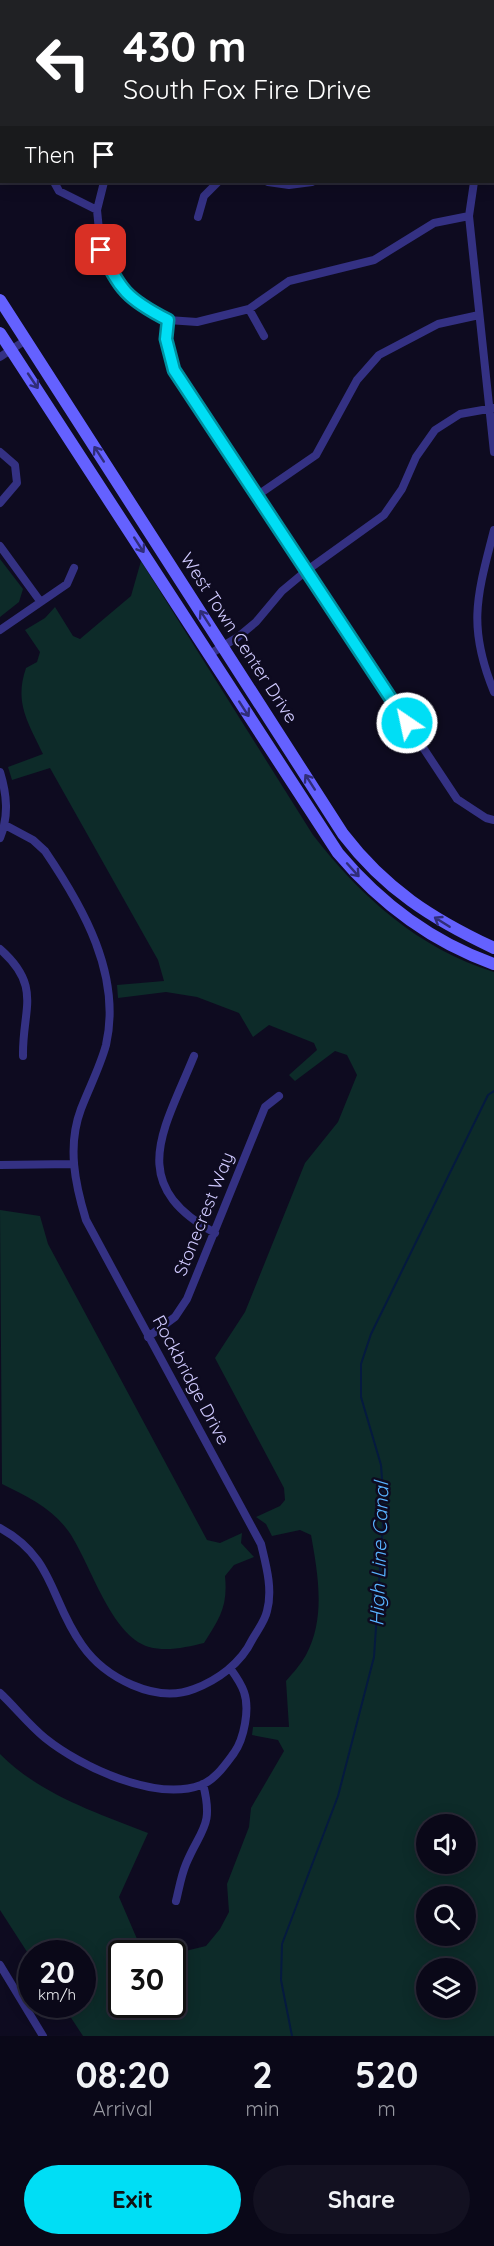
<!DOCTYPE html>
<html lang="en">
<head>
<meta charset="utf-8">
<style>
  body { margin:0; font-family:Quicksand,sans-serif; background:#131121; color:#f1f3f6; height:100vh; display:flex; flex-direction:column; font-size:22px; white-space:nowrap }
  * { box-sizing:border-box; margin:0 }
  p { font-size:20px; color:#999aa2 }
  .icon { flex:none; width:33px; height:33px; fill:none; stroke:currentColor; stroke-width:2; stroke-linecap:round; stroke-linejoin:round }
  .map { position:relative; height:2036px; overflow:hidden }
  .sheet { display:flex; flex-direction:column; background:#0a0818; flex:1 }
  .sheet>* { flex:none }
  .guide { position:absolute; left:0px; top:0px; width:495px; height:183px; box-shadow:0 3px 15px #0003,0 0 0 2px #2a2937; background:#202124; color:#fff; overflow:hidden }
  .fabs { position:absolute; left:416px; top:1814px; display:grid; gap:12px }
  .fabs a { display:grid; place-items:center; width:60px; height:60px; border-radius:50%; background:#0a0818; box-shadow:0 3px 15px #0003,0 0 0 2px #2a2937; font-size:30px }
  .speed { position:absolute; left:18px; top:1940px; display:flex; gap:12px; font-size:30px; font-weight:700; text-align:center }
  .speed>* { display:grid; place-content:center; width:78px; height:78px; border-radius:50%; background:#0a0818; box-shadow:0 3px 15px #0003,0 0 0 2px #2a2937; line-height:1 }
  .speed small { font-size:15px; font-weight:400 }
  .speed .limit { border:3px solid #111; border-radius:9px; background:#fff; color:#111 }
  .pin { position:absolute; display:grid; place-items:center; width:51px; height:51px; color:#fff; margin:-26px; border-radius:12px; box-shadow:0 3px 9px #0006 }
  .me { position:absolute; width:66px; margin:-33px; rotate:326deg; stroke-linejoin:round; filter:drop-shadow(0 0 4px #0008) }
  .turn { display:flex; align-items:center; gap:21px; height:126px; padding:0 24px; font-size:27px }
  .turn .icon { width:78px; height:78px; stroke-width:2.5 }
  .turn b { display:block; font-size:42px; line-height:51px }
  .then { display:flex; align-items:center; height:57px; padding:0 24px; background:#0003; gap:12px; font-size:22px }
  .eta { display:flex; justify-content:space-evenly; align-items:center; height:102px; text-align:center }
  .eta b { font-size:36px; font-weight:700; line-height:42px }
  .button { display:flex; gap:12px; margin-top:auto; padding:12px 24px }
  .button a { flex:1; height:69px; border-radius:36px; background:#00def5; color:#111; font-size:24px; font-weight:700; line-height:69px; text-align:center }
  .button a+a { background:#131121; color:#f1f3f6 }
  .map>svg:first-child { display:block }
</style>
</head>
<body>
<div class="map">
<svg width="494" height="2036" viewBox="0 0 494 2036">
  <rect width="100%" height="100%" fill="#0e0b20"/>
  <path fill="#0d2b29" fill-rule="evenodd" d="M0 559 23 589 19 602 0 617Z
    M141 561 313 835C360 896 419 949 494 972V2036H83L62 2004H82V1953H32L31 1958 0 1910V1754C41 1795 95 1812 148 1833L119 1897 140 1946 169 1953H122V2004H172L173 1954 206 1946 220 1929 229 1912 227 1884 249 1827 251 1808 284 1751 278 1740 252 1735 253 1727H289L286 1681C293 1673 301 1664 306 1655 326 1618 318 1574 311 1535L300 1530 272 1536 266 1524 256 1517 280 1506 285 1500 284 1488 215 1358 245 1312 305 1163 338 1122 357 1075 347 1055 335 1051 295 1081 289 1075 317 1050 314 1043 269 1025 253 1037 239 1013 197 997 166 992 118 998 117 985 164 981 158 960 50 768 12 780 8 767 43 754C28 722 14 703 26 668L37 662 40 652 25 630 45 618 55 607 73 636 80 639 131 596ZM426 1824H465V1863H426ZM426 1896H465V1935H426ZM426 1968H465V2007H426Z
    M0 1210 40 1216 48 1244 207 1540 220 1543 242 1533 241 1543 254 1557 234 1565 225 1576C228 1606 220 1618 204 1643 187 1647 167 1652 149 1647 110 1635 91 1564 69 1532 53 1509 27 1496 2 1484Z"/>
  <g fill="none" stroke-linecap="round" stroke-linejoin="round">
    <path stroke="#051a3f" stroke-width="2" d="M292 2036 281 1980 282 1944 338 1796 374 1657 384 1508 381 1465 361 1397V1364L371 1334 488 1095 494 1091"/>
    <path stroke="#343183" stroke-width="8" d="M485 0V2
      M13 2 14 0
      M119 2V0
      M216 2 217 0
      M0 17 2 15
      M494 38V47
      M0 99 2 100
      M54 182 59 191 97 210
      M104 182 97 210 101 250 118 286 140 305 168 320 197 322 249 309 289 281 374 260 434 223 469 216
      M268 182 289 185 312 182
      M474 182 469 216 494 452
      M198 217 204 196 218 182
      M249 309 264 336
      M168 320 166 339 174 371 457 799 486 818 494 820
      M0 357 26 340
      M0 452 15 465 17 483 0 503
      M255 497 316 455 357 380 379 355 438 324 479 315
      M494 530C477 596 467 626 494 692
      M0 546 40 601
      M0 630 67 584 74 568
      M210 654 238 637 256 622 282 591 306 571 384 515 402 489 416 457 435 430 460 414 494 408
      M0 772C7 795 9 816 0 838
      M0 949C43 987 22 1009 23 1056
      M194 1056C164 1130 125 1184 215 1233
      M0 1165 73 1164
      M148 1337 175 1317 187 1299 265 1107 279 1096
      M0 1528C55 1558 50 1601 82 1645 105 1678 156 1704 194 1689 218 1680 241 1663 252 1640 257 1631 265 1621 267 1611 273 1589 266 1565 261 1544L86 1220C75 1184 67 1146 81 1109 89 1088 100 1067 106 1045 122 975 83 907 45 851L33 840 5 825
      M0 1693C15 1707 29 1725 45 1738 81 1767 156 1802 201 1785 215 1780 225 1765 234 1753 244 1739 250 1709 244 1692 241 1683 235 1675 230 1668
      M176 1901C179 1889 181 1876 186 1864 201 1828 214 1827 203 1784
      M0 1965 43 2036"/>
    <path stroke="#6461ff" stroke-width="12" d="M0 300 343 834C385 889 432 919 494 948
      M0 333 338 853C380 903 432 942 494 964"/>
  </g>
  <defs><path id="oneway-shaft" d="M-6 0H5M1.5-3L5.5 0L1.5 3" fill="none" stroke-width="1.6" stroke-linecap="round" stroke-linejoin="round" transform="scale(1.5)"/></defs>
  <g stroke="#302d79">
    <use href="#oneway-shaft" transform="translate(33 381) rotate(56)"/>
    <use href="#oneway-shaft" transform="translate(99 454) rotate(-123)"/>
    <use href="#oneway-shaft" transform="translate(139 545) rotate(57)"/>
    <use href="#oneway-shaft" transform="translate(205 618) rotate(-123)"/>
    <use href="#oneway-shaft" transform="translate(244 709) rotate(57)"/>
    <use href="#oneway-shaft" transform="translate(310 782) rotate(-123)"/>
    <use href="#oneway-shaft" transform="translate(353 870) rotate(48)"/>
    <use href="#oneway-shaft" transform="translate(442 922) rotate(-148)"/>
  </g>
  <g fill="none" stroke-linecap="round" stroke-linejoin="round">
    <defs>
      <path id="route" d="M101 250C120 290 127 299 168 320L166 339 174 370 407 723"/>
    </defs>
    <use href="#route" stroke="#00909f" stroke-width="15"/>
    <use href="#route" stroke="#00def5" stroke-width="10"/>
  </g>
  <g text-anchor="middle" stroke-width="5" stroke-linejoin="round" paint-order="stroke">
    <g font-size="18" fill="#d0caff" stroke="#0e0b20">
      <text transform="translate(239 638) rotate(57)" y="6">West Town Center Drive</text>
      <text transform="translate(204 1214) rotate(-68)" y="6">Stonecrest Way</text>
      <text transform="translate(191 1380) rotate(62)" y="6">Rockbridge Drive</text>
    </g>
    <g font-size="20" font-style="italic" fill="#58b3ff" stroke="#0e0b20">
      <text transform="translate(379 1554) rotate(-88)" y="7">High Line Canal</text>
    </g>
  </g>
</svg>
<div class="fabs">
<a><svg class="icon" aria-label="sound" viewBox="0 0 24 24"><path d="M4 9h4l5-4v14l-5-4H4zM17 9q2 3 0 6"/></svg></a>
<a><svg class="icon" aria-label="search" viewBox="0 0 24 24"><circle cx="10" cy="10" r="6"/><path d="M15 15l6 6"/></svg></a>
<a><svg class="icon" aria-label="layers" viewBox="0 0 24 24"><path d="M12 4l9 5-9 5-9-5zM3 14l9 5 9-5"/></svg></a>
</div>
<div class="speed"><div>20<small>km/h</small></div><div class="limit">30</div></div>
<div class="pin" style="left:101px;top:250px;background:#d93025"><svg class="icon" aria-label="arrive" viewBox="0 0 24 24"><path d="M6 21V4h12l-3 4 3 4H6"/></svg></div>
<svg class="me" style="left:407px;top:723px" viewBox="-20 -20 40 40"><circle r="17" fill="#00def5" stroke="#fff" stroke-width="3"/><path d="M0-11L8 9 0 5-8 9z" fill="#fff"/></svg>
<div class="guide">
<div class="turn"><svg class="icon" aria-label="left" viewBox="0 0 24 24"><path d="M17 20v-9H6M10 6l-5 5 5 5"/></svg><div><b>430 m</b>South Fox Fire Drive</div></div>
<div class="then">Then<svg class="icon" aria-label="arrive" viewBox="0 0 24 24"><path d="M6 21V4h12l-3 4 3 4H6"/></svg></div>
</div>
</div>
<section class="sheet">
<div class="eta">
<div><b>08:20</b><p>Arrival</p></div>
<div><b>2</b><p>min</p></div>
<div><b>520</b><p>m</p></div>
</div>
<div class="button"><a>Exit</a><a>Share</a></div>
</section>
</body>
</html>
